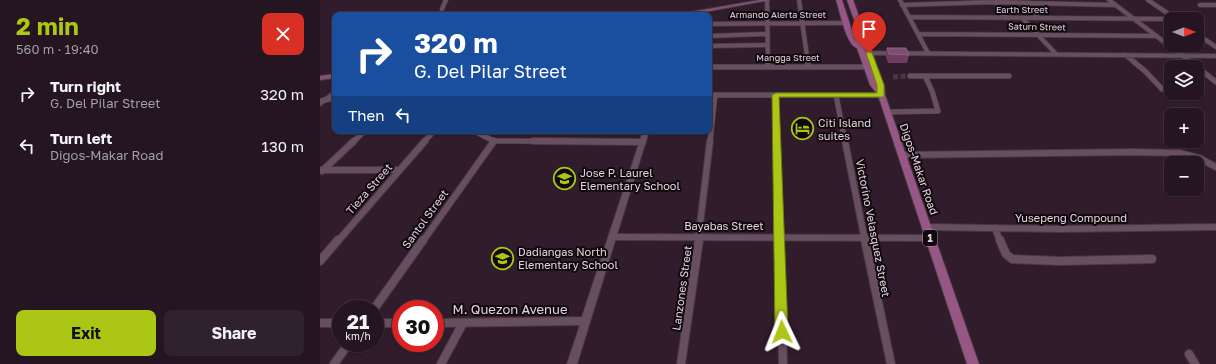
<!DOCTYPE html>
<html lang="en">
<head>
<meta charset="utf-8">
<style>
  body { margin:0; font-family:"Golos Text",sans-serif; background:#30222d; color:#f1f3f6; height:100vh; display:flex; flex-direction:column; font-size:15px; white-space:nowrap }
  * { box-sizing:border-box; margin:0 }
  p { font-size:13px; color:#a39fa5 }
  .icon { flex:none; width:22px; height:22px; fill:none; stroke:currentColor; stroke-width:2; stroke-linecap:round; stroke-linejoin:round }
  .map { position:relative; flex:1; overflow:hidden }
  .side { display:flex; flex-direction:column; background:#241520; width:320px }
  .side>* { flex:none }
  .guide { position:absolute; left:12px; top:12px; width:380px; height:122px; border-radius:8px; box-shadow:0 1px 3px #0004,0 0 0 1px #41343e; background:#1a4fa0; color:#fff; overflow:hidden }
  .needle { width:26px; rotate:90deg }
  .tools { position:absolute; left:844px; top:12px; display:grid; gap:8px }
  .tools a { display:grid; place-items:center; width:40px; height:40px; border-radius:8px; background:#241520; box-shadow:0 1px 3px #0004,0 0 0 1px #41343e; font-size:20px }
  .speed { position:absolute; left:12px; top:300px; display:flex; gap:8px; font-size:20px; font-weight:700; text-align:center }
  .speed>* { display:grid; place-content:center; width:52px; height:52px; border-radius:50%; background:#241520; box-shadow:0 1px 3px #0004,0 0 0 1px #41343e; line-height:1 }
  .speed small { font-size:10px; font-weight:400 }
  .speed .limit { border:6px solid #d22; background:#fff; color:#111 }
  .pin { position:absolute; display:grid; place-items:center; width:34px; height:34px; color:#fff; margin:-41px -17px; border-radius:50% 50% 50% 0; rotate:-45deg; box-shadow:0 0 4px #0007 }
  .pin .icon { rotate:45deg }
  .me { position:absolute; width:44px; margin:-22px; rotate:358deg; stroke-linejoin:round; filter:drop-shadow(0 0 3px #0008) }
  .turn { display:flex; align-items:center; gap:14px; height:84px; padding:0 16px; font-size:18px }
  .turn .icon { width:52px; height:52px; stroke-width:2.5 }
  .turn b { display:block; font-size:28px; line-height:34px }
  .then { display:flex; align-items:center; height:38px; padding:0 16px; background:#0003; gap:8px; font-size:15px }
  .round { display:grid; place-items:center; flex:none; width:42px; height:42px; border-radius:8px; background:#30222d }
  .headline { display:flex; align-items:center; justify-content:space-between; height:68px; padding:0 16px }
  h1 { font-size:24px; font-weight:700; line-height:30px; color:#abc614 }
  .action { display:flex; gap:8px; margin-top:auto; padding:8px 16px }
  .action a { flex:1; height:46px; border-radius:8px; background:#abc614; color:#111; font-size:16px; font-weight:700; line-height:46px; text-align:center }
  .action a+a { background:#30222d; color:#f1f3f6 }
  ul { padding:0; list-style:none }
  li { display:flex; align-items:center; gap:12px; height:52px; padding:0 16px }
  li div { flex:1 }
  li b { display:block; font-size:15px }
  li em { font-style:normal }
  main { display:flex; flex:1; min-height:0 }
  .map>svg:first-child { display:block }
</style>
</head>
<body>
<main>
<section class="side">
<div class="headline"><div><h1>2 min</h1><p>560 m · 19:40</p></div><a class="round" style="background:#d93025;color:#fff"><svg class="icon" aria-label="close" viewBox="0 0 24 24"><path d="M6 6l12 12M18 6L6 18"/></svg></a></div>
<ul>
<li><svg class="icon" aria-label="right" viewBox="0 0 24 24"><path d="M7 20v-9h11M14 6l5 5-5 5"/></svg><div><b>Turn right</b><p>G. Del Pilar Street</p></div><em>320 m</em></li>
<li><svg class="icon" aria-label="left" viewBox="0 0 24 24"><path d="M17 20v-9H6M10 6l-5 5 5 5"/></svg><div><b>Turn left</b><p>Digos-Makar Road</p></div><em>130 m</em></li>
</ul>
<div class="action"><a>Exit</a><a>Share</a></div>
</section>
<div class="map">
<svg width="896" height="364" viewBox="0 0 896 364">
  <rect width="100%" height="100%" fill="#301c2a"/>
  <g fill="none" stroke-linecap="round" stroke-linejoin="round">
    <path stroke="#4b3845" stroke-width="5" stroke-dasharray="5 2.5" stroke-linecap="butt" d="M573 77 590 76"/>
    <defs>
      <path id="minor-far3" d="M447 0 448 63
        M479 0 488 63
        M580 0 608 53
        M789 0 872 63
        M828 0 856 19
        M675 2 711 3
        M582 5 675 2 686 18
        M880 5H896
        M122 9 126 0
        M589 17 851 19
        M717 17 708 5 709 3 795 5
        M702 18 736 54
        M389 24 526 23
        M598 34 837 36
        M877 34 896 47
        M389 36 447 34
        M389 46 447 45
        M542 53 896 56
        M805 55 816 63"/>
      <path id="minor-far2" d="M448 62V67
        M488 62V66
        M814 62 825 71 842 89
        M871 62 877 67
        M389 67H547
        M877 67 896 82
        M590 76H689
        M389 95H561
        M456 95 457 142
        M516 95 525 142
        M0 101 15 98
        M567 112 618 111 612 91 605 76
        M154 131 174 141 323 142
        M33 142 45 131
        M104 142 114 131
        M173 142 174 141
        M390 142 395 95"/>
      <path id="minor-far1" d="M213 141 323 142
        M457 141 460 241
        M525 141 545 241
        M582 155 813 152 860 153 879 158 896 167
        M0 170H79
        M2 171 34 141
        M606 227 739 229 896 227
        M675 228 680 241
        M293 237 610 238
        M18 241 105 141
        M103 241 174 141
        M378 241 390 141"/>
      <path id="minor" d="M460 240 463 364
        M545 240 571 364
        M680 240 686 254 692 259 740 261 832 259
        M0 261 18 240
        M54 309 103 240
        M869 354 875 364
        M14 364 29 343
        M121 364 143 323
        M361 364 379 240"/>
      <path id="tertiary" d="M15 90V95L0 106V101Z
        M323 131H329L257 364H247L260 325 115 327V319L262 317Z
        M0 319H21V327H0Z
        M55 319H81V327H55Z"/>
      <path id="secondary" d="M440 0H450L368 15H357L359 14Z
        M15 74V78L0 80V76Z"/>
      <path id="primary" d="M516 0H522L535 40V36L540 37 558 86 527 0H533L564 85 565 95 659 364H647L558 95 550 85 537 48C526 45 520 11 516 0Z"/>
    </defs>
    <use href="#minor-far3" stroke="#483743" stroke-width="5.5"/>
    <use href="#minor-far2" stroke="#483743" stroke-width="6"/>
    <use href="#minor-far1" stroke="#483743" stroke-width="8"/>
    <use href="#minor" stroke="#483743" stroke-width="10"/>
    <use href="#tertiary" stroke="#483743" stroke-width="2"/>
    <use href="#secondary" stroke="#483743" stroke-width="2"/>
    <use href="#primary" stroke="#483743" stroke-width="2"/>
    <use href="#minor-far3" stroke="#674f5f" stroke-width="4"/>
    <use href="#minor-far2" stroke="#674f5f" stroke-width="5"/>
    <use href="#minor-far1" stroke="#674f5f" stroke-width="6"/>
    <use href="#minor" stroke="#674f5f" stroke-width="8"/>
    <use href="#tertiary" fill="#674f5f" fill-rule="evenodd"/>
    <use href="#secondary" fill="#7f5372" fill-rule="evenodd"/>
    <use href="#primary" fill="#965784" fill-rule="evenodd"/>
  </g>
  <path fill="#713c63" d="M567 48 589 55 587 63H568L566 57Z"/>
  <path fill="#7e4d70" stroke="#8d6281" d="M567 48H586L589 55 569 54Z"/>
  <path fill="#abc614" stroke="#6f810d" d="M549 51 552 53 564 85V97H459L468 332 466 336 462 338 457 336 455 332 452 95 456 93H557V85L546 53Z"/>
  <defs>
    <symbol id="hotel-ring" viewBox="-11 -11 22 22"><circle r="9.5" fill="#12090f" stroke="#abc614" stroke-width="1.5"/><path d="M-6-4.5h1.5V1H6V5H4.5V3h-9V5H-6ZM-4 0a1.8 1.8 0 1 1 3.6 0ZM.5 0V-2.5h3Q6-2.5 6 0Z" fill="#abc614"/></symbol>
    <symbol id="school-ring" viewBox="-11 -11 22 22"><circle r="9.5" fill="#12090f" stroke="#abc614" stroke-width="1.5"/><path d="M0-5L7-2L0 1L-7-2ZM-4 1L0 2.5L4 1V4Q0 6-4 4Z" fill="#abc614"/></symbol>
  </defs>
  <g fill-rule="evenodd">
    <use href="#hotel-ring" x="470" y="116" width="25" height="25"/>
    <use href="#school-ring" x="232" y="166" width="25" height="25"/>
    <use href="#school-ring" x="170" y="246" width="25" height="25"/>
  </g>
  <g text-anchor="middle" stroke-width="4" stroke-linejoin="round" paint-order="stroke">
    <g font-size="9" fill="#e2d4dd" stroke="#12090f">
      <text x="702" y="13">Earth Street</text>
      <text x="458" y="18">Armando Alerta Street</text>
      <text transform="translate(717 27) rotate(1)" y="3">Saturn Street</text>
      <text x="468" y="61">Mangga Street</text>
    </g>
    <rect fill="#12090f" stroke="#a4979f" stroke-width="1" x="603" y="230" width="14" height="16" rx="3"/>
    <g font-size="10" font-weight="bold" fill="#e2d4dd">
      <text x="610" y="242">1</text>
    </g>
    <g font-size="11" fill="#e2d4dd" stroke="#12090f" text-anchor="start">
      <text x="498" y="127">Citi Island<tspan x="498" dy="13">suites</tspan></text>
      <text x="260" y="177">Jose P. Laurel<tspan x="260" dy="13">Elementary School</tspan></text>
      <text x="198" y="256">Dadiangas North<tspan x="198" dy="13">Elementary School</tspan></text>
    </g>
    <g font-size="11" fill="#e2d4dd" stroke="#12090f">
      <text transform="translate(599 169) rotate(71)" y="4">Digos-Makar Road</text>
      <text transform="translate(49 189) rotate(-49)" y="4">Tieza Street</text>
      <text x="751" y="222">Yusepeng Compound</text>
      <text transform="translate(105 219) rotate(-54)" y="4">Santol Street</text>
      <text x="404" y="230">Bayabas Street</text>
      <text transform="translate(553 228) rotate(79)" y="4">Victorino Velasquez Street</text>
      <text transform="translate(362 288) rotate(-82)" y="4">Lanzones Street</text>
    </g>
    <g font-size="13" fill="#e2d4dd" stroke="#12090f">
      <text x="190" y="314">M. Quezon Avenue</text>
    </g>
  </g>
</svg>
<div class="tools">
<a><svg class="needle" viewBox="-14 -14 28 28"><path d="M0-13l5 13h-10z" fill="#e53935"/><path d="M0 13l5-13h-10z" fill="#a39fa5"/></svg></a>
<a><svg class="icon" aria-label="layers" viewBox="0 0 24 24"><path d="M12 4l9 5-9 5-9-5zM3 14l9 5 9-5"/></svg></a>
<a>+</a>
<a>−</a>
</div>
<div class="speed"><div>21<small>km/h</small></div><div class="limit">30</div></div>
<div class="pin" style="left:549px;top:53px;background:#d93025"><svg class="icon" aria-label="arrive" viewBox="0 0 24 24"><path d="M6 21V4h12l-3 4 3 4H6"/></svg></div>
<svg class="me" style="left:462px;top:332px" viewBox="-20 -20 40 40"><path d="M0-17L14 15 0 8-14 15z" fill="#abc614" stroke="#fff" stroke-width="4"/></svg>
<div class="guide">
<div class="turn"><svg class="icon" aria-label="right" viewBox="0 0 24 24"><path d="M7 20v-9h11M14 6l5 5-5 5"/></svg><div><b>320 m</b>G. Del Pilar Street</div></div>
<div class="then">Then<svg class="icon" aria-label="left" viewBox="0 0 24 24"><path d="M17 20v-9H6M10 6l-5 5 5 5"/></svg></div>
</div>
</div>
</main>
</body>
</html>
